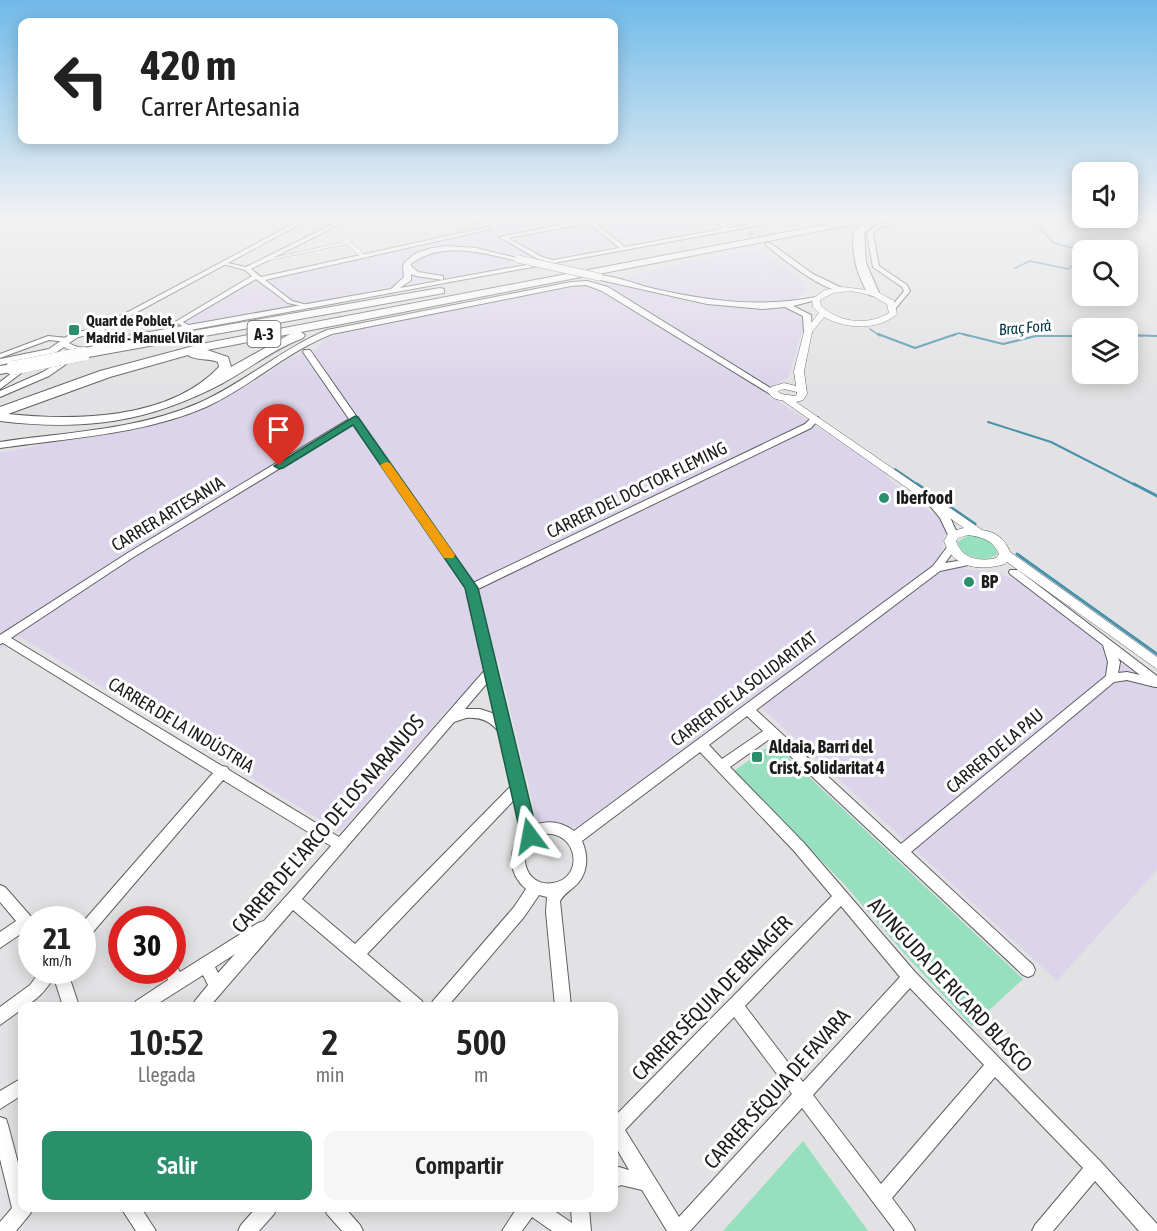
<!DOCTYPE html>
<html lang="es">
<head>
<meta charset="utf-8">
<style>
  body { margin:0; font-family:"Asap Condensed",sans-serif; background:#f6f6f6; color:#222; height:100vh; display:flex; flex-direction:column; font-size:22px; white-space:nowrap }
  * { box-sizing:border-box; margin:0 }
  p { font-size:20px; color:#767676 }
  .icon { flex:none; width:33px; height:33px; fill:none; stroke:currentColor; stroke-width:2; stroke-linecap:round; stroke-linejoin:round }
  .map { position:relative; flex:1; overflow:hidden }
  .side { position:absolute; left:18px; top:1002px; width:600px; height:210px; display:flex; flex-direction:column; background:#fff; border-radius:12px; box-shadow:0 3px 15px #0003 }
  .side>* { flex:none }
  .top-card { position:absolute; left:18px; top:18px; width:600px; height:126px; border-radius:12px; box-shadow:0 3px 15px #0003; background:#fff; color:#222; overflow:hidden }
  .fabs { position:absolute; left:1072px; top:162px; display:grid; gap:12px }
  .fabs a { display:grid; place-items:center; width:66px; height:66px; border-radius:12px; background:#fff; box-shadow:0 3px 15px #0003; font-size:30px }
  .speed { position:absolute; left:18px; top:906px; display:flex; gap:12px; font-size:30px; font-weight:700; text-align:center }
  .speed>* { display:grid; place-content:center; width:78px; height:78px; border-radius:50%; background:#fff; box-shadow:0 3px 15px #0003; line-height:1 }
  .speed small { font-size:15px; font-weight:400 }
  .speed .limit { border:9px solid #d22; background:#fff; color:#111 }
  .pin { position:absolute; display:grid; place-items:center; width:51px; height:51px; color:#fff; margin:-62px -26px; border-radius:50% 50% 50% 0; rotate:-45deg; box-shadow:0 0 6px #0007 }
  .pin .icon { rotate:45deg }
  .me { position:absolute; width:66px; margin:-33px; rotate:347deg; stroke-linejoin:round; filter:drop-shadow(0 0 4px #0008) }
  .turn { display:flex; align-items:center; gap:21px; height:126px; padding:0 24px; font-size:27px }
  .turn .icon { width:78px; height:78px; stroke-width:2.5 }
  .turn b { display:block; font-size:42px; line-height:51px }
  .eta { display:flex; justify-content:space-evenly; align-items:center; height:102px; text-align:center }
  .eta b { font-size:36px; font-weight:600; line-height:42px }
  .cta { display:flex; gap:12px; margin-top:auto; padding:12px 24px }
  .cta a { flex:1; height:69px; border-radius:12px; background:#2a906c; color:#fff; font-size:24px; font-weight:600; line-height:69px; text-align:center }
  .cta a+a { background:#f6f6f6; color:#222 }
  .map>svg:first-child { display:block }
</style>
</head>
<body>
<div class="map">
<svg width="1157" height="1231" viewBox="0 0 1157 1231">
  <rect width="100%" height="100%" fill="#e2e2e4"/>
  <path fill="#dbd4ea" d="M478 217H770L164 329 211 307 256 280 438 239Z
    M754 248 802 279 806 289 797 298 805 321 788 378 763 391 885 472 890 480 927 510 942 518 948 529 944 537 941 555 965 569 996 572 1017 581 1157 685V870L1057 981 751 698 575 828 537 821 498 659 448 709 340 832 19 636 0 649V453L179 417 252 383 290 358 317 348 325 339 348 331 575 287Z"/>
  <path fill="#96dfbf" d="M969 535 988 540 996 547 997 555 983 560 964 554 957 542Z
    M773 743 1023 979 972 1026 910 960 844 884 734 771Z
    M803 1141 868 1231H723Z"/>
  <g fill="none" stroke-linecap="round" stroke-linejoin="round">
    <path stroke="#4992ac" stroke-width="1.5" d="M1030 217 1054 243 1083 251
      M1015 268 1030 261 1068 269 1083 257
      M870 329 880 336
      M1128 335 1143 336
      M952 336 959 333 969 336"/>
    <path stroke="#4992ac" stroke-width="2" d="M878 334 915 348 956 334
      M963 334 1003 344 1036 336H1083
      M1128 335 1157 336
      M988 422 1051 442 1137 486
      M895 469 920 486"/>
    <path stroke="#4992ac" stroke-width="3" d="M917 484 975 524
      M1134 484 1157 496
      M1017 554 1157 654"/>
    <path stroke="#bababc" stroke-width="7" stroke-dasharray="7 4" stroke-linecap="butt" d="M738 226 768 244"/>
    <defs>
      <path id="pedestrian" d="M460 217H467L476 219 474 220Z
        M331 226H333L366 256V258H362L347 244 265 261 263 260 345 242 331 228Z"/>
      <path id="minor" d="M347 217H354L251 269 261 277 488 227 491 229 265 280 292 301 311 306V308L288 303 256 279 183 322 192 327V329H188L175 322 252 276 245 270 223 264V262L246 267Z
        M486 217H493L478 223 473 222Z
        M587 217 591 219 615 217V218L594 222 626 248V250H622L589 223 508 238 542 257 556 261V263L554 264 538 259 499 237 585 220 584 219Z
        M911 217H920L880 227 873 234 879 266 907 285 910 291 896 308 894 309 891 307 904 291 902 287 873 267 867 234 876 225Z
        M48 336 68 338 72 340 68 342 49 340 0 358V354Z
        M304 350H310L473 583 805 424 812 417H818L819 419 811 428 476 590 534 825C549 820 562 822 574 831L933 566 948 546 951 545 956 548 945 563 970 559 973 560 975 562 973 564 940 571 756 710 901 844 1106 676 1108 662 1103 645 1010 574 1009 572 1010 570H1018L1157 676V687H1155L1127 680 1114 682 911 852 1033 965 1035 970 1033 975 1028 977 1023 975 771 738 730 767 804 843 915 972 1101 1162 1157 1224V1231H1139L1095 1181 1053 1231H1032L1035 1225 1083 1168 995 1077 892 1198 912 1225 915 1231H895L802 1108 690 1231H667L642 1190 621 1185 614 1189V1169L619 1167 629 1170 614 1144V1117L832 896 794 851 700 752 582 841C589 857 588 875 574 887 567 893 565 893 560 901L571 1006H555L546 912 547 897 539 895 524 917 448 1006H430L433 1001 514 907 526 889C508 874 507 850 523 832L515 799 367 954 422 1001 425 1006H406L293 910 210 1006H192L195 1001 208 985 203 975 154 1006H133L136 1001 168 980 164 970H172V963L176 965 180 972 258 923 264 921 331 846 223 780 87 939 82 941V923L213 773 3 643 0 644V635L126 554 349 419 303 352ZM353 424 466 588 485 670 339 837 229 770 227 767 222 766 11 638 132 558ZM1118 658 1140 675 1127 672 1118 673 1120 662ZM488 682 495 714 480 709H465ZM747 716 763 731 722 759 709 745ZM466 718C481 717 490 721 499 732L512 785 355 944 302 899 454 722ZM543 834C578 830 585 878 553 883 522 888 514 845 543 834ZM841 906 900 977 803 1082 745 1006ZM235 954 218 973 215 967ZM910 988 984 1065 881 1184 813 1095ZM734 1017 792 1094 679 1217 625 1130Z
        M0 885 5 887 34 920H32V935L25 931 0 948V932L16 921 0 902Z
        M146 911 151 913 153 920H139L141 913Z
        M41 970H67L79 1006H63L54 978C46 989 36 1003 22 1006V1009L0 1025V1007L30 985Z
        M22 1078V1095L0 1109V1091Z
        M0 1117 6 1119 8 1125 22 1178V1208H33L30 1214 16 1231H0V1222L12 1208 0 1159Z
        M121 1208H141L156 1231H136Z
        M256 1208H277L274 1214 259 1231H238L241 1225Z
        M324 1208H345L360 1225 363 1231H342L327 1214Z
        M517 1208H550L572 1223 571 1208H589L591 1231H552L532 1217 522 1231H502Z"/>
      <path id="tertiary" d="M306 217H313L104 330 112 335 127 336 391 289 404 277 403 266 405 262 416 253 432 248 446 246 476 248 521 259 518 261C482 253 443 240 411 264V266L418 272 443 276V280L416 276 411 274V280L400 288 717 230 722 227 710 217H717L726 223 728 228 749 225 739 223 728 217C737 217 745 220 754 222L755 223 793 217H804L190 330 127 340H112C101 354 78 356 64 347L55 353 0 365V359L49 349 72 333 93 329 113 320ZM99 333 106 338C96 348 81 351 69 343L78 337Z
        M766 243H770L813 274 844 289C829 297 779 256 766 245Z
        M596 275C615 275 637 285 655 289 709 301 761 308 816 297L820 299 793 306 811 315 812 332 808 334 804 332 803 316 785 307 763 309 707 304 596 279Z
        M587 281 608 287 777 392 770 394 602 291 586 285 571 286 332 334C286 352 250 387 206 407 141 435 68 438 0 448V442C66 432 139 430 201 402 245 382 282 349 327 330L571 282Z
        M68 356 75 358 49 376 0 397V391L43 372Z
        M25 363 32 365 0 389V382Z
        M930 497 934 498 949 515 958 535 957 537H949L940 518 925 500Z"/>
      <path id="secondary" d="M842 287 876 291 894 301 897 314C878 331 845 329 824 317L812 332 804 371 807 394 803 400 796 402 982 530C996 532 1005 539 1010 552L1157 657V669L1007 562 1005 564C981 571 953 569 944 541L949 532 964 528 782 400C776 400 772 398 768 392L771 387 784 383 796 386 794 371 804 332 819 313 813 307 812 299 825 290ZM851 291 871 295 887 304 889 313C867 326 840 323 821 306L820 300 833 293ZM784 389 797 392V394L795 396 781 394 778 391ZM968 535C982 537 993 540 999 554L996 558C979 562 962 559 956 541L958 538Z"/>
      <path id="motorway" d="M866 217H898L876 224 864 232 866 263 879 293 873 296 869 295C857 276 851 254 854 231L866 222 588 276 583 273 588 270Z
        M577 272 582 275 581 277 301 332 305 335 303 338C274 349 250 368 223 383 147 423 84 431 0 421V407L100 371 201 344ZM290 334 231 367 228 357 207 350ZM188 355C195 361 209 358 218 362L219 367C169 420 75 421 8 414L110 377Z
        M440 288 444 289V293L83 358 77 354 83 350Z
        M13 364 19 368 17 371 0 374V366Z"/>
    </defs>
    <use href="#pedestrian" stroke="#5f5f61" stroke-width="1"/>
    <use href="#minor" stroke="#5f5f61" stroke-width="2"/>
    <use href="#tertiary" stroke="#5f5f61" stroke-width="2"/>
    <use href="#secondary" stroke="#5f5f61" stroke-width="1"/>
    <use href="#motorway" stroke="#5f5f61" stroke-width="2"/>
    <use href="#pedestrian" fill="#fff" fill-rule="evenodd"/>
    <use href="#minor" fill="#fff" fill-rule="evenodd"/>
    <use href="#tertiary" fill="#fff" fill-rule="evenodd"/>
    <use href="#secondary" fill="#fff" fill-rule="evenodd"/>
    <use href="#motorway" fill="#fff" fill-rule="evenodd"/>
    <defs>
      <path id="tertiary-bridge" d="M518 259 599 277"/>
      <path id="motorway-bridge" d="M13 368 83 354"/>
    </defs>
    <use href="#tertiary-bridge" stroke="#5f5f61" stroke-width="8" stroke-linecap="butt"/>
    <use href="#motorway-bridge" stroke="#5f5f61" stroke-width="14" stroke-linecap="butt"/>
    <use href="#tertiary-bridge" stroke="#fff" stroke-width="7"/>
    <use href="#motorway-bridge" stroke="#fff" stroke-width="14"/>
  </g>
  <linearGradient id="sky" x2="0" y2="1"><stop stop-color="#70bae9"/><stop offset="0.56" stop-color="#f2f2f3"/><stop offset="1" stop-color="#f2f2f3" stop-opacity="0"/></linearGradient>
  <rect width="1157" height="389" fill="url(#sky)"/>
  <path fill="#2a906c" stroke="#1b5e46" stroke-width="1.5" d="M355 416 358 417 478 588 538 836 536 841 530 843 524 841 521 836 465 588 353 425 283 468 279 469 274 466Z"/>
  <path fill="#f59e0b" d="M386 462 390 463 453 552 455 555 453 558H444L380 465Z"/>
  <g fill="#2a906c" stroke="#fff" stroke-width="2">
    <rect x="68" y="324" width="12" height="12" rx="3"/>
    <circle cx="884" cy="498" r="6"/>
    <circle cx="969" cy="582" r="6"/>
    <rect x="751" y="751" width="12" height="12" rx="3"/>
  </g>
  <g text-anchor="middle" stroke-width="6" stroke-linejoin="round" paint-order="stroke">
    <g font-size="15" font-weight="bold" fill="#1c1c1d" stroke="#fff" text-anchor="start">
      <text x="86" y="326">Quart de Poblet,<tspan x="86" dy="17">Madrid - Manuel Vilar</tspan></text>
    </g>
    <g font-size="16" font-style="italic" fill="#013343" stroke="#fff">
      <text transform="translate(1025 327) rotate(-5)" y="6">Braç Forà</text>
    </g>
    <rect fill="#fff" stroke="#606061" stroke-width="1.5" x="247.5" y="321" width="33" height="26" rx="4.5"/>
    <g font-size="16" font-weight="bold" fill="#1c1c1d">
      <text x="264" y="340">A-3</text>
    </g>
    <g font-size="18" fill="#1c1c1d" stroke="#fff">
      <text transform="translate(637 490) rotate(-26)" y="6">CARRER DEL DOCTOR FLEMING</text>
      <text transform="translate(168 514) rotate(-31)" y="6">CARRER ARTESANIA</text>
      <text transform="translate(744 689) rotate(-37)" y="6">CARRER DE LA SOLIDARITAT</text>
      <text transform="translate(181 725) rotate(31)" y="6">CARRER DE LA INDÚSTRIA</text>
      <text transform="translate(995 751) rotate(-40)" y="6">CARRER DE LA PAU</text>
    </g>
    <g font-size="18" font-weight="bold" fill="#1c1c1d" stroke="#fff" text-anchor="start">
      <text x="896" y="504">Iberfood</text>
      <text x="981" y="588">BP</text>
      <text x="769" y="753">Aldaia, Barri del<tspan x="769" dy="21">Crist, Solidaritat 4</tspan></text>
    </g>
    <g font-size="21" fill="#1c1c1d" stroke="#fff">
      <text transform="translate(328 824) rotate(-49)" y="7">CARRER DE L'ARCO DE LOS NARANJOS</text>
      <text transform="translate(950 985) rotate(47)" y="7">AVINGUDA DE RICARD BLASCO</text>
      <text transform="translate(712 998) rotate(-46)" y="7">CARRER SÈQUIA DE BENAGER</text>
      <text transform="translate(777 1089) rotate(-48)" y="7">CARRER SÈQUIA DE FAVARA</text>
    </g>
  </g>
</svg>
<div class="fabs">
<a><svg class="icon" aria-label="sound" viewBox="0 0 24 24"><path d="M4 9h4l5-4v14l-5-4H4zM17 9q2 3 0 6"/></svg></a>
<a><svg class="icon" aria-label="search" viewBox="0 0 24 24"><circle cx="10" cy="10" r="6"/><path d="M15 15l6 6"/></svg></a>
<a><svg class="icon" aria-label="layers" viewBox="0 0 24 24"><path d="M12 4l9 5-9 5-9-5zM3 14l9 5 9-5"/></svg></a>
</div>
<div class="speed"><div>21<small>km/h</small></div><div class="limit">30</div></div>
<div class="pin" style="left:279px;top:466px;background:#d93025"><svg class="icon" aria-label="arrive" viewBox="0 0 24 24"><path d="M6 21V4h12l-3 4 3 4H6"/></svg></div>
<svg class="me" style="left:530px;top:836px" viewBox="-20 -20 40 40"><path d="M0-17L14 15 0 8-14 15z" fill="#2a906c" stroke="#fff" stroke-width="4"/></svg>
<div class="top-card">
<div class="turn"><svg class="icon" aria-label="left" viewBox="0 0 24 24"><path d="M17 20v-9H6M10 6l-5 5 5 5"/></svg><div><b>420 m</b>Carrer Artesania</div></div>
</div>
<section class="side">
<div class="eta">
<div><b>10:52</b><p>Llegada</p></div>
<div><b>2</b><p>min</p></div>
<div><b>500</b><p>m</p></div>
</div>
<div class="cta"><a>Salir</a><a>Compartir</a></div>
</section>
</div>
</body>
</html>
